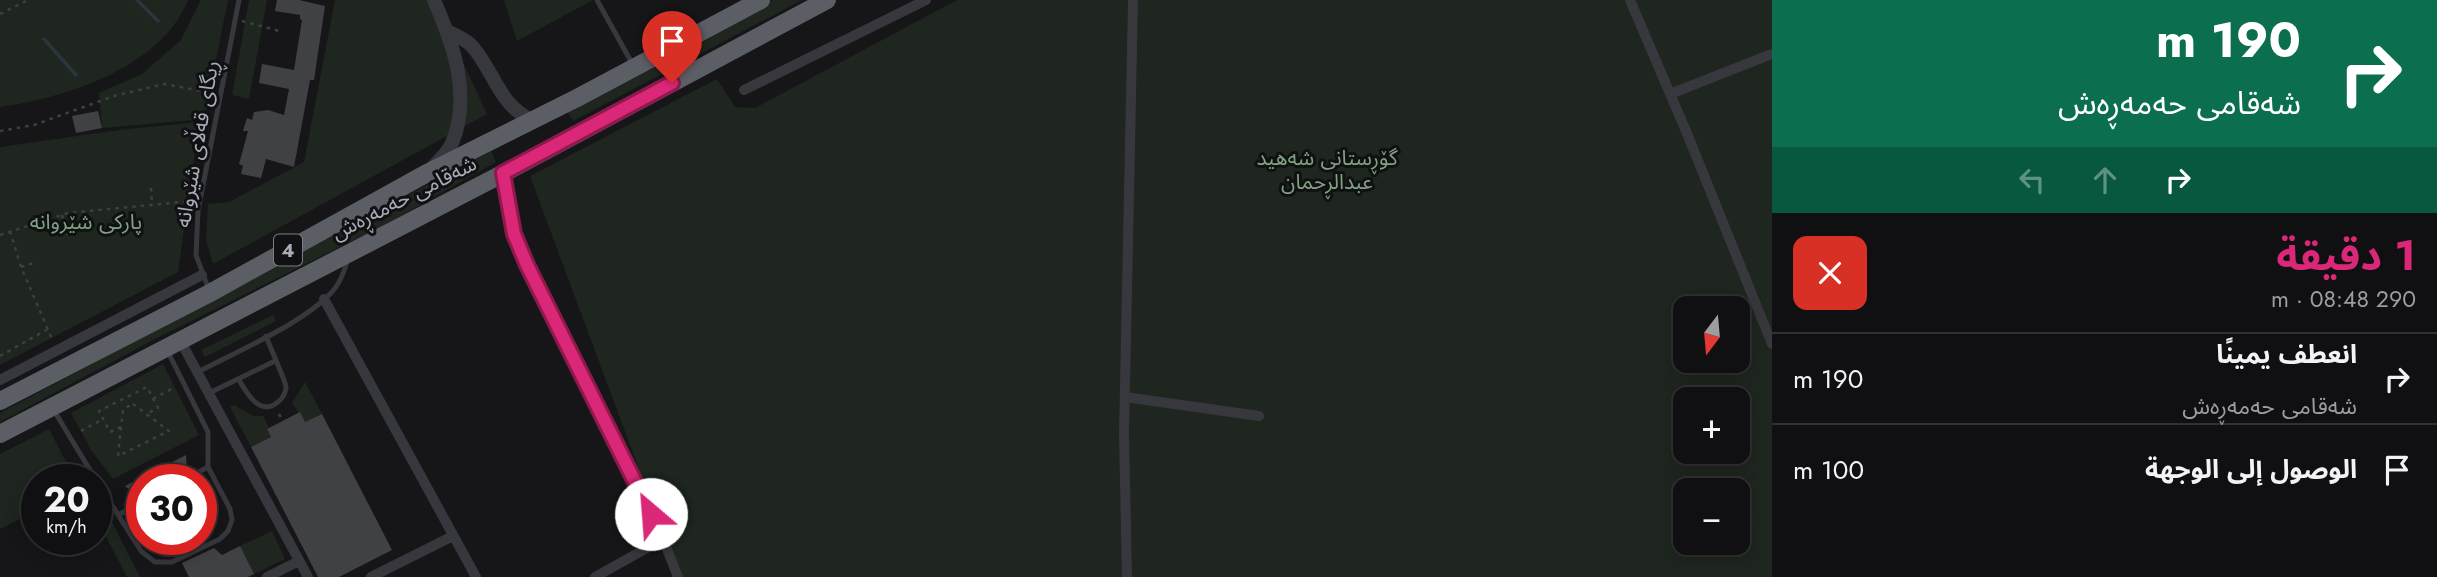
<!DOCTYPE html>
<html lang="ar">
<head>
<meta charset="utf-8">
<style>
  body { margin:0; font-family:Jost,"Noto Sans Arabic",sans-serif; background:#19191b; color:#f1f3f6; direction:rtl; height:100vh; display:flex; flex-direction:column; font-size:26px; white-space:nowrap }
  * { box-sizing:border-box; margin:0 }
  p { font-size:23px; color:#9c9d9f }
  .icon { flex:none; width:38px; height:38px; fill:none; stroke:currentColor; stroke-width:2; stroke-linecap:round; stroke-linejoin:round }
  .map { position:relative; flex:1; overflow:hidden; direction:ltr }
  .details { display:flex; flex-direction:column; background:#101012; width:665px }
  .details>* { flex:none }
  .banner { background:#0b6e4f; color:#fff; overflow:hidden }
  .needle { width:46px; rotate:196deg }
  .controls { position:absolute; left:1673px; top:296px; display:grid; gap:14px }
  .controls a { display:grid; place-items:center; width:77px; height:77px; border-radius:14px; background:#101012; box-shadow:0 4px 18px #0003,0 0 0 2px #303032; font-size:35px }
  .speed { position:absolute; left:21px; top:464px; display:flex; gap:14px; font-size:35px; font-weight:700; text-align:center }
  .speed>* { display:grid; place-content:center; width:91px; height:91px; border-radius:50%; background:#101012; box-shadow:0 4px 18px #0003,0 0 0 2px #303032; line-height:1 }
  .speed small { font-size:18px; font-weight:400 }
  .speed .limit { border:10px solid #d22; background:#fff; color:#111 }
  .pin { position:absolute; display:grid; place-items:center; width:60px; height:60px; color:#fff; margin:-72px -30px; border-radius:50% 50% 50% 0; rotate:-45deg; box-shadow:0 0 7px #0007 }
  .pin .icon { rotate:45deg }
  .me { position:absolute; width:77px; margin:-38px; rotate:333deg; stroke-linejoin:round; filter:drop-shadow(0 0 5px #0008) }
  .turn { display:flex; align-items:center; gap:24px; height:147px; padding:0 21px; font-size:32px }
  .turn .icon { width:91px; height:91px; stroke-width:2.5 }
  .turn b { display:block; font-size:49px; line-height:60px }
  .lanes { display:flex; align-items:center; height:66px; padding:0 21px; background:#0003; justify-content:center; gap:35px; direction:ltr }
  .lanes .off { opacity:.35 }
  .round { display:grid; place-items:center; flex:none; width:74px; height:74px; border-radius:14px; background:#19191b }
  .head { display:flex; align-items:center; justify-content:space-between; height:119px; padding:0 21px }
  h1 { font-size:42px; font-weight:700; line-height:52px; color:#db2777 }
  ul { padding:0; list-style:none }
  li { display:flex; align-items:center; gap:21px; height:91px; padding:0 21px; border-top:2px solid #303032 }
  li div { flex:1 }
  li b { display:block; font-size:26px }
  li em { font-style:normal }
  main { display:flex; flex:1; min-height:0 }
  .map>svg:first-child { display:block }
</style>
</head>
<body>
<main>
<section class="details">
<div class="banner">
<div class="turn"><svg class="icon" aria-label="right" viewBox="0 0 24 24"><path d="M7 20v-9h11M14 6l5 5-5 5"/></svg><div><b>190 m</b>شەقامی حەمەڕەش</div></div>
<div class="lanes"><svg class="icon off" aria-label="left" viewBox="0 0 24 24"><path d="M17 20v-9H6M10 6l-5 5 5 5"/></svg><svg class="icon off" aria-label="ahead" viewBox="0 0 24 24"><path d="M12 20V5M6 11l6-6 6 6"/></svg><svg class="icon" aria-label="right" viewBox="0 0 24 24"><path d="M7 20v-9h11M14 6l5 5-5 5"/></svg></div>
</div>
<div class="head"><div><h1>1 دقيقة</h1><p>290 m · 08:48</p></div><a class="round" style="background:#d93025;color:#fff"><svg class="icon" aria-label="close" viewBox="0 0 24 24"><path d="M6 6l12 12M18 6L6 18"/></svg></a></div>
<ul>
<li><svg class="icon" aria-label="right" viewBox="0 0 24 24"><path d="M7 20v-9h11M14 6l5 5-5 5"/></svg><div><b>انعطف يمينًا</b><p>شەقامی حەمەڕەش</p></div><em>190 m</em></li>
<li><svg class="icon" aria-label="arrive" viewBox="0 0 24 24"><path d="M6 21V4h12l-3 4 3 4H6"/></svg><div><b>الوصول إلى الوجهة</b></div><em>100 m</em></li>
</ul>
</section>
<div class="map">
<svg width="1772" height="577" viewBox="0 0 1772 577">
  <rect width="100%" height="100%" fill="#161618"/>
  <path fill="#1e261f" fill-rule="evenodd" d="M0 0H188C161 68 65 98 0 107Z
    M201 0H228L204 119 102 128 99 93 142 74 181 40Z
    M249 0H267L249 99 232 95Z
    M335 0H434L487 114 213 264 206 240 208 204 229 202 304 162Z
    M504 0H593L517 41Z
    M773 0H802L573 121 567 111Z
    M957 0H1772V577H679L530 176 717 79 735 107 755 108ZM1685 308H1738V360H1685ZM1685 399H1738V452H1685ZM1685 490H1738V542H1685Z
    M199 122 178 272 0 365V147L119 130Z
    M491 151 496 162 388 223 153 340 0 422V413Z
    M273 315 276 321 205 357 201 350Z
    M163 364 199 435 113 479 91 450 71 413Z
    M305 382 322 414 305 422 292 403Z
    M234 405 254 416H263L269 428 267 430 271 437 251 447 230 407Z
    M49 429 75 479 37 480V510L0 529V454Z
    M110 518 140 577H127L99 523Z
    M272 531 285 559 254 574 240 546Z"/>
  <g fill="none" stroke-linecap="round" stroke-linejoin="round">
    <path stroke="#2c353c" stroke-width="3.5" d="M137 0 158 21
      M44 39 76 75"/>
  </g>
  <path fill="#404145" d="M277 0H299L325 6 314 80H310L294 167 266 159 261 178 241 174 243 166 239 164 248 131H243L247 118 252 120 254 112 268 110 284 115 289 89 259 83 262 64 294 70 302 20 300 19V15L275 11Z
    M98 111 102 128 76 133 72 116Z
    M300 412 305 422 322 414 392 550 339 577H318L251 447 271 437 267 429Z
    M186 455 187 472 179 480H142V497H139L125 486Z
    M155 539H205L206 540 181 552 180 543 162 552Z
    M240 546 254 574 248 577H189L182 563 214 548 222 555Z"/>
  <g fill="none" stroke-linecap="round" stroke-linejoin="round">
    <path stroke="#3d3f44" stroke-width="2.5" stroke-dasharray="3.5 5" stroke-linecap="butt" d="M0 14 28 0
      M242 21 283 32
      M0 131 34 125 114 96 164 84 213 93
      M151 188 152 204
      M62 215 67 236
      M10 231 21 267 52 339
      M0 235 68 213 192 201
      M21 267 37 262
      M0 356 48 329
      M153 399 175 387
      M133 404 169 431 118 456 123 409Z
      M279 414 283 421
      M121 427 110 432 99 411 147 387 158 408 146 414
      M81 431 103 419"/>
    <path stroke="#37383d" stroke-width="5" d="M597 0 633 65
      M209 290 196 255 198 211 239 0
      M196 373C237 351 301 325 332 292 341 282 345 270 348 258
      M239 380C247 394 261 418 279 401 283 398 286 392 286 387 286 382 269 345 266 336
      M209 393 275 361
      M53 409 96 480
      M96 480 141 551 155 562H172L220 539 228 531 232 520 230 509 208 467V432L167 350
      M184 480 208 467
      M118 515 142 502"/>
    <path stroke="#37383d" stroke-width="10" d="M1630 0 1686 131 1772 344
      M744 90 926 0
      M1670 94 1772 54
      M504 173 514 234 527 265 663 539 678 577
      M324 299 476 577
      M180 340 308 577
      M0 380 202 275
      M1125 397 1259 416
      M267 577 299 561
      M371 577 453 536
      M595 577 663 539
      M1127 577 1124 434 1133 0"/>
    <path stroke="#37383d" stroke-width="14" d="M447 31C455 35 465 39 471 45 494 70 499 106 532 120
      M432 168C439 161 448 152 452 143 472 95 453 44 434 0"/>
    <path stroke="#5b5e65" stroke-width="18" d="M0 401 210 293 429 172 577 98 761 0
      M0 434 504 173 827 0"/>
  </g>
  <g fill="none" stroke-linecap="round" stroke-linejoin="round">
    <defs>
      <path id="route" d="M651 514 527 265 514 234 503 173 672 83"/>
    </defs>
    <use href="#route" stroke="#8e194d" stroke-width="18"/>
    <use href="#route" stroke="#db2777" stroke-width="12"/>
  </g>
  <g text-anchor="middle" stroke-width="6" stroke-linejoin="round" paint-order="stroke">
    <rect fill="#111113" stroke="#7b7e86" stroke-width="2" x="274" y="234.5" width="28" height="31" rx="5"/>
    <g font-size="19" font-weight="bold" fill="#a8adb8">
      <text x="288" y="257">4</text>
    </g>
    <g font-size="21" fill="#a8adb8" stroke="#111113">
      <text transform="translate(197 144) rotate(-80)" y="7">ڕیگای قەڵای شێروانە</text>
      <text transform="translate(404 198) rotate(-27)" y="7">شەقامی حەمەڕەش</text>
    </g>
    <g font-size="21" fill="#7fa381" stroke="#111113">
      <text x="1327" y="165">گۆڕستانی شەهید<tspan x="1327" dy="24">عبدالڕحمان</tspan></text>
      <text x="86" y="229">پارکی شێروانە</text>
    </g>
  </g>
</svg>
<div class="controls">
<a><svg class="needle" viewBox="-14 -14 28 28"><path d="M0-13l5 13h-10z" fill="#e53935"/><path d="M0 13l5-13h-10z" fill="#9c9d9f"/></svg></a>
<a>+</a>
<a>−</a>
</div>
<div class="speed"><div>20<small>km/h</small></div><div class="limit">30</div></div>
<div class="pin" style="left:672px;top:83px;background:#d93025"><svg class="icon" aria-label="arrive" viewBox="0 0 24 24"><path d="M6 21V4h12l-3 4 3 4H6"/></svg></div>
<svg class="me" style="left:651px;top:514px" viewBox="-20 -20 40 40"><circle r="19" fill="#fff"/><path d="M0-13L10 11 0 6-10 11z" fill="#db2777"/></svg>
</div>
</main>
</body>
</html>
